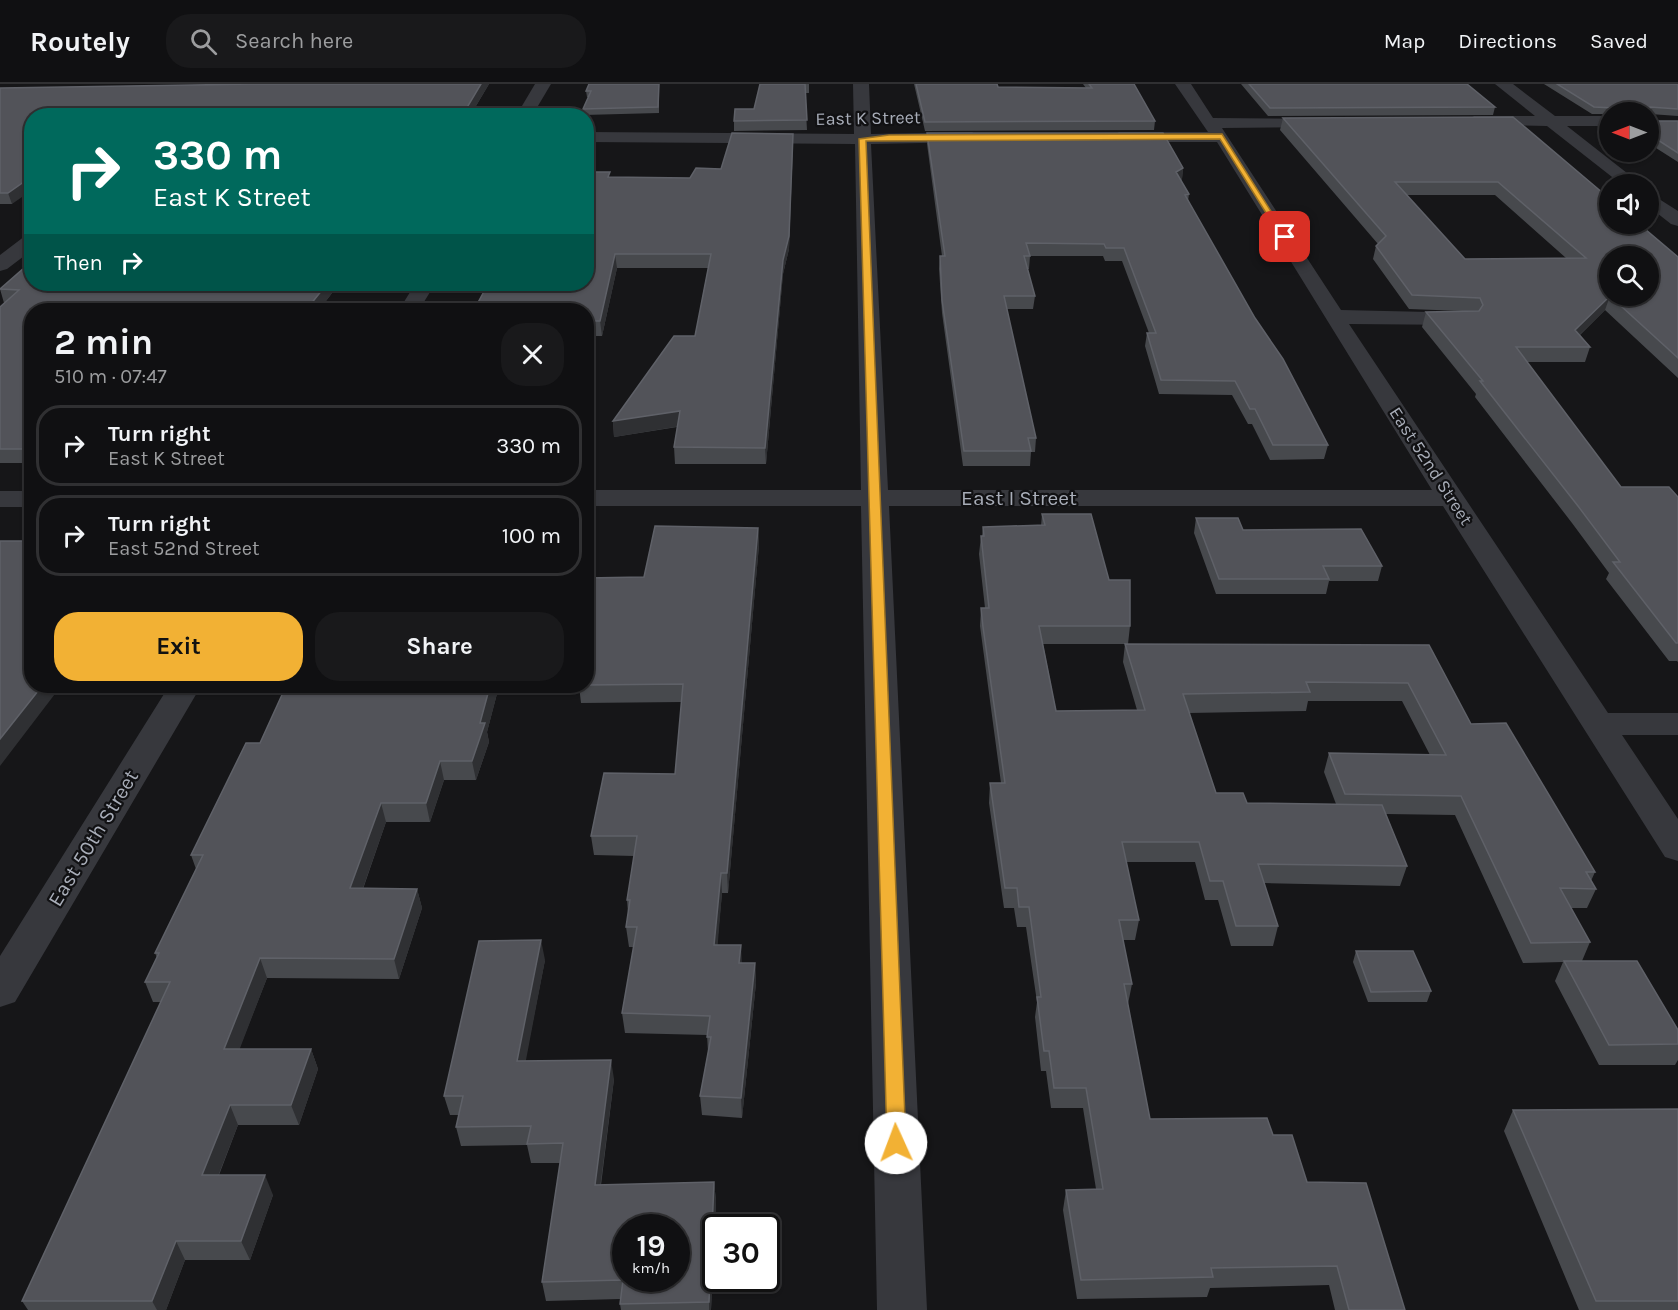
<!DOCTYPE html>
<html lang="en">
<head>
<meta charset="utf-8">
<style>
  body { margin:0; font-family:Karla,sans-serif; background:#19191b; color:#f1f3f6; height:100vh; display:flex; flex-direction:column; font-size:22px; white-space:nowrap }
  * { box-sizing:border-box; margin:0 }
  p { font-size:20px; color:#9c9d9f }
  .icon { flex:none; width:33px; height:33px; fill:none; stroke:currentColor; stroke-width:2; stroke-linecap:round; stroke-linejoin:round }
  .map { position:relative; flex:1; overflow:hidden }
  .details { position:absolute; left:24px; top:219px; width:570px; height:390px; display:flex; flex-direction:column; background:#101012; border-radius:24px; box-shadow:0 2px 4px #0004,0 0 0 2px #303032 }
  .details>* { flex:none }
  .hud { position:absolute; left:24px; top:24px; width:570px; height:183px; border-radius:24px; box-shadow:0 2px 4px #0004,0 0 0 2px #303032; background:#00695c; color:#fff; overflow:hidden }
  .needle { width:39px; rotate:270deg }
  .fabs { position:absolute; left:1599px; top:18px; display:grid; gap:12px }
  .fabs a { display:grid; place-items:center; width:60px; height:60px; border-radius:50%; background:#101012; box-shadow:0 2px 4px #0004,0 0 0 2px #303032; font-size:30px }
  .speed { position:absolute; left:612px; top:1130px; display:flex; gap:12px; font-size:30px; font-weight:700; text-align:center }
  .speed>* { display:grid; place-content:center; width:78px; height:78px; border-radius:50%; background:#101012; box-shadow:0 2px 4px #0004,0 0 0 2px #303032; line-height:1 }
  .speed small { font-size:15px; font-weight:400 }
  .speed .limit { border:3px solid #111; border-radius:9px; background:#fff; color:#111 }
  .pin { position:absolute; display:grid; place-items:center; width:51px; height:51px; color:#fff; margin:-26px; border-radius:12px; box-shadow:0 3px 9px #0006 }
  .me { position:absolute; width:66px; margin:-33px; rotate:358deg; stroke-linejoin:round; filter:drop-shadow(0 0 4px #0008) }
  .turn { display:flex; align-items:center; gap:21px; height:126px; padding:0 30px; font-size:27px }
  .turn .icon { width:78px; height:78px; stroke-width:2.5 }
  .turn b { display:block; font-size:42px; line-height:51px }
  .then { display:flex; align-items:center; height:57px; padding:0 30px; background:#0003; gap:12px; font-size:22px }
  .round { display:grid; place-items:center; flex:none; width:63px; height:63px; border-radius:24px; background:#19191b }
  .overview { display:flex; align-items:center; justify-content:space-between; height:102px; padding:0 30px }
  h1 { font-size:36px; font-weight:700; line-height:45px }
  .primary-button { display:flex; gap:12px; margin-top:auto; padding:12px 30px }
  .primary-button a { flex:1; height:69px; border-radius:24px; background:#f2b134; color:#111; font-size:24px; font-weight:700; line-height:69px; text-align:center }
  .primary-button a+a { background:#19191b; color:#f1f3f6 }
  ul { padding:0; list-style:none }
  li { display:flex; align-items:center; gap:18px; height:81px; margin:0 12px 9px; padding:0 18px; border:3px solid #303032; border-radius:24px }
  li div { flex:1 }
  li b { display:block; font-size:22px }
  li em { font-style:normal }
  header { display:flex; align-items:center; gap:36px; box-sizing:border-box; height:84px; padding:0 30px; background:#101012; border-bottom:2px solid #303032 }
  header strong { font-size:28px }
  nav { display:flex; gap:33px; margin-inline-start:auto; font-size:21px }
  .search { width:420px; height:54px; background:#19191b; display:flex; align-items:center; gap:15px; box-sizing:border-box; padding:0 21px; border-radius:24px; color:#9c9d9f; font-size:22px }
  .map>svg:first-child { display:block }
</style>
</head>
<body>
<header>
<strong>Routely</strong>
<div class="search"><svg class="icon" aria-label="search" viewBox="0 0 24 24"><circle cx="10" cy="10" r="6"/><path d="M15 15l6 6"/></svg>Search here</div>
<nav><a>Map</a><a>Directions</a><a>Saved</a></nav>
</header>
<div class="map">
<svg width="1678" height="1226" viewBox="0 0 1678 1226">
  <rect width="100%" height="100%" fill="#161618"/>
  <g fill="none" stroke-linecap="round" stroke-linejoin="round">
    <path fill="#37383d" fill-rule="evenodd" d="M535 0H551L532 32H516Z
      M853 0H869L871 50 972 48 980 53 972 58 871 60 888 406H1432L1217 58H1119L1111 53 1119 48H1208L1175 0H1191L1213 34 1332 35 1334 38 1332 41 1326 43 1222 44 1341 226 1474 229 1477 234 1474 239 1466 241 1349 240 1608 629H1678V651H1622L1678 735V777L1665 773 1443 422H889L927 1226H877L861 422H586V406H861L855 60 586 58V48L854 50Z
      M1495 0H1513L1555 32H1610V42H1567L1641 100H1621L1547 42 1468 40 1466 37 1474 32H1535Z
      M1648 108 1678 127V142L1671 140 1648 122Z
      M32 150V166L7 185 0 187V171L25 152Z
      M415 200H435L419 226H399Z
      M0 407H32V423H0Z
      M169 602H201L15 918 0 923V872Z"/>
  </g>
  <path fill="#47494d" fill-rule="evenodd" d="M489 0 470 32H32L12 120H0V4Z
    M659 0V29L584 31 583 25 589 13H587L586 7Z
    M760 0H809V9H805L807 46 734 47V37L754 25Z
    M914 0H997L998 3 1086 4 1083 0H1134L1155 37 1154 46 925 47Z
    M1241 0H1467L1495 23 1493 31 1268 32Z
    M1544 0H1678V32L1650 30 1649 37H1678V78L1656 64H1651L1648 62V28H1610V30H1592Z
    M1513 33 1678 173V294L1605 226 1580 251 1590 263 1585 278H1527L1621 403 1678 413V578L1677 577H1669L1606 495 1609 489 1572 439 1475 313 1476 310 1422 243 1426 228 1462 227 1409 225 1373 175 1376 162 1378 160 1280 46 1283 34ZM1406 111H1495L1566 174 1465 175Z
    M927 49 1183 84 1182 95 1181 96 1189 110 1188 117 1328 361 1324 375 1270 376 1252 340H1248L1232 311 1159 310 1145 262 1147 249H1149L1122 177H1105L1103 172H1030L1029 185H1027L1035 212 1033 225H1007L1036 354 1035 368H1031L1030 382H963L942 229 939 185 940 172H942L927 60Z
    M793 62 789 165 783 190 766 380H675L674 363 677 343 614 353 613 337 695 252 708 184H617L602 252H586V226L593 71 594 84 592 88 610 93 690 94 721 85Z
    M32 200H339L319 226H32V379H0V223L5 219H4L0 205Z
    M1042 430 1109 496 1130 542 1128 560 1429 561 1471 640 1595 788 1591 797 1596 805 1587 824H1571L1590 858 1582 877 1678 946V976L1675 981H1599L1555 897 1563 878 1523 879 1455 731 1386 730 1407 782 1400 802 1264 799 1278 842 1273 862H1231L1218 816H1205L1195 778H1126L1139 836 1135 856H1123L1132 900 1128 920 1150 1035 1273 1051 1307 1098 1405 1226H1335L1329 1201 1210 1204 1207 1213 1077 1215 1063 1126 1066 1106 1096 1105 1083 1024H1051L1046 987H1041L1035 933 1037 918 1026 843H1017L1014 824H1004L989 719 990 699H1001L980 542 981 524H985L979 470 981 452H982L983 443 1041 442ZM1043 560H1125L1123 578 1137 626 1056 627ZM1308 617H1402L1430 671 1329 669 1324 688 1336 720 1247 719 1216 709 1189 629 1306 627Z
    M1196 434 1382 482 1378 497H1329L1326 510H1216L1194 449Z
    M758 444 759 461 728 809H722L717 861 742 879H755L756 899 742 1034 702 1031 700 1012 708 968 707 951 625 949 622 929 634 863H629L626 843 628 829 627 816 634 772 594 771 591 752 675 690 682 618 581 619 579 602H586V494L644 493Z
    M286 602H499L487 648 489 658 476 696H444L430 738H386L363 805H417L422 824 399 895 267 894 239 965H311L318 985 299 1041H238L219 1091 273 1111 250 1176H185L166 1226H28L22 1217 161 918H153L145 898 157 874 155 869 196 785 191 771 260 659Z
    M1356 867 1431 907 1427 918H1368L1353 878Z
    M545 876 525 977 614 995 601 1101 714 1098 716 1117 711 1226H621L620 1220V1215L546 1217 542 1198 560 1079H531L527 1061 461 1062 456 1043 459 1031H450L444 1012Z
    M1678 1025V1226H1579L1504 1047 1513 1026Z"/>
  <path fill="#2f3033" d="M481 0H489L470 32H462Z
    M793 50 789 165 783 190 766 380 765 364Z
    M593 71 594 84 587 101 586 87Z
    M1183 84 1182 95 1174 100 1176 88Z
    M32 92V106L12 120 8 109Z
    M615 170 617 184 602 252 600 237Z
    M327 200H339L319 226H306Z
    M1610 212 1605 226 1570 260 1575 246Z
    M680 327 681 342 614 353 613 337Z
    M758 444 759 461 728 809 727 789Z
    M42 602H61L0 682V655Z
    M490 602H499L487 648 489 658 476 696 472 677 480 639Z
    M440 677 444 696 430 738 426 719Z
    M381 719 386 738 356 824 350 804Z
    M721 789 722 809 716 881 714 861Z
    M417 805 422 824 399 895 394 875Z
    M541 856 545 876 522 997 517 977Z
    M741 861 742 881 739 879Z
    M260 874 267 894 232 985 224 965Z
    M755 879 756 899 742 1034 741 1014Z
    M311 965 318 985 299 1041 291 1021Z
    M611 976 614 995 598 1120 595 1101Z
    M230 1021 238 1041 211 1110 202 1091Z
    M265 1091 273 1111 250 1176 241 1157Z
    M714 1098 716 1117 711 1226H709V1218Z
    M176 1157 185 1176 166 1226H157L152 1217Z"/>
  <path fill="#525359" stroke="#5f6168" stroke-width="1.5" fill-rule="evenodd" d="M255 0H481L462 32H32V92L8 109H0V4Z
    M589 0H659L658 23 583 25 591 7H586Z
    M760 0H805L807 36 734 37 735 25H754Z
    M916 0H997L998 3 1092 4 1089 0H1134L1155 37 925 38Z
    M1249 0H1467L1495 23 1270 24Z
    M1557 0H1678V25L1650 23 1649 37H1678V69L1658 56H1653L1648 54V28H1614V24L1594 23Z
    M1513 33 1610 115V140H1639L1678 173V274L1610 212 1575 246 1590 263H1516L1621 403H1669L1678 413V559H1676L1613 478H1620L1578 422 1480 297H1483L1426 228 1479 227 1483 221 1480 214 1412 211 1376 162 1386 152 1283 34ZM1395 98H1498L1586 174 1465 175ZM1610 172H1648V212H1610Z
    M732 49 793 50 789 152 783 176 765 364 674 363 680 327 613 337 674 252H695L711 170H615L600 237H586V226H474L488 200H586V88H610L608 93 690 94 696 84 721 85Z
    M927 49H1163L1183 84 1176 88 1189 110 1185 111 1255 234 1283 275 1328 361H1273L1255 325H1250L1235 297 1161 296 1147 249H1156L1124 164H1106L1104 160 1026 159 1030 172H1024L1035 212H1004L1036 354H1028L1031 367H964L942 216 940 172H945Z
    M586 71H593L586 87Z
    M32 177V200H327L306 226H32V365H0V223L19 206 0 205Z
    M1042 430H1091L1109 496H1130V542H1039L1056 627 1145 626 1125 560 1429 561 1471 640 1506 639 1595 788H1586L1596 805 1560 804 1590 858 1531 859 1461 712 1345 710 1329 669 1446 671 1408 599 1306 598 1310 608 1183 610 1216 709H1243L1247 719 1382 721 1407 782 1258 780 1278 842H1236L1223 797H1210L1199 758H1122L1139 836H1119L1132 900H1124L1150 1035 1267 1034 1273 1051H1292L1307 1098 1366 1099 1405 1226H1349L1337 1182 1211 1184 1213 1193 1081 1196 1066 1106 1103 1105 1086 1004H1054L1049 967H1044L1037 913H1041L1029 823H1019L1017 804H1005L990 699H1005L983 543 981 524H989L981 452H984L983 443 1045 441Z
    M1196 434H1238L1243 446 1361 445 1382 482H1323L1329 495H1219Z
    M655 442 758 444 727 789H721L714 861H741L739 879H755L741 1014 700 1012 711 953H707L710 932 622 929 637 843H626L630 816H627L637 752H591L604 689 675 690 683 600 586 601V568L591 548H586V494L644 493Z
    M0 457H32V602H42L0 655Z
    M286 602H490L480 639H485L472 677H440L426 719H381L350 804 417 805 394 875 260 874 224 965H311L291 1021H230L202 1091H265L241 1157H176L152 1217H22L170 898H145L159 869H155L203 771H191L246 659H260Z
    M541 856 517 977 611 976 595 1101 714 1098 709 1218 620 1220 623 1196 542 1198 563 1059 527 1060 531 1042 456 1043 463 1012H444L479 857ZM626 1143H676V1194H626Z
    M1356 867H1413L1431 907 1371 908Z
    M1564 877H1637L1678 946V960L1609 961Z
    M1678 1025V1217H1596L1513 1026Z"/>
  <path fill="#f2b134" stroke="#9d7322" stroke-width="1.5" d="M1222 50 1288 154 1281 153 1220 55 866 57 906 1059 903 1065 896 1067 890 1065 887 1059 859 55 889 51Z"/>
  <g text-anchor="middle" stroke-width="4.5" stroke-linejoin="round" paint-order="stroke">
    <g font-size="18" fill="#a8adb8" stroke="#111113">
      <text transform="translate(868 34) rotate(-1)" y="6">East K Street</text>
      <text transform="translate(1431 382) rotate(57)" y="6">East 52nd Street</text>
    </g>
    <g font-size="21" fill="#a8adb8" stroke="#111113">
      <text x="1019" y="421">East I Street</text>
      <text transform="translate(93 754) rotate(-59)" y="7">East 50th Street</text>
    </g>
  </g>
</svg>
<div class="fabs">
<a><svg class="needle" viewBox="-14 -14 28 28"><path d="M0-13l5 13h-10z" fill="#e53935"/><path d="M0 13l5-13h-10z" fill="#9c9d9f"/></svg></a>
<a><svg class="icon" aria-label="sound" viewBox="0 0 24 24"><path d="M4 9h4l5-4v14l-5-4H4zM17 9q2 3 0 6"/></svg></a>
<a><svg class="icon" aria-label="search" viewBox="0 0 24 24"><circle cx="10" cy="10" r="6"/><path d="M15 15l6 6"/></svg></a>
</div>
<div class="speed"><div>19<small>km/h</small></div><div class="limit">30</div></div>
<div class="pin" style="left:1285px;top:153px;background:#d93025"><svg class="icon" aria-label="arrive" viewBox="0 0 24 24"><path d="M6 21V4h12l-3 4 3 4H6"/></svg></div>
<svg class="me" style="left:896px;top:1059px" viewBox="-20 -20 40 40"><circle r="19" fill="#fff"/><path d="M0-13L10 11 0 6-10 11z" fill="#f2b134"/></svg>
<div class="hud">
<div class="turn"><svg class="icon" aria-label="right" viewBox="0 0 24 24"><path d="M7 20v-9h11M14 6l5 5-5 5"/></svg><div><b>330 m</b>East K Street</div></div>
<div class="then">Then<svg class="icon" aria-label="right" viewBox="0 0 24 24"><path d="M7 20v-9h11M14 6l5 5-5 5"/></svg></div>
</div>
<section class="details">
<div class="overview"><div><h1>2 min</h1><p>510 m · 07:47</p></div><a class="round"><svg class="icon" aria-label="close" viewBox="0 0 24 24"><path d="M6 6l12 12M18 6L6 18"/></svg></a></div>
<ul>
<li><svg class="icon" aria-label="right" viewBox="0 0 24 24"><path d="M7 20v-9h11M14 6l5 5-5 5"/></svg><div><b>Turn right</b><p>East K Street</p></div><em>330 m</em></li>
<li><svg class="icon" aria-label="right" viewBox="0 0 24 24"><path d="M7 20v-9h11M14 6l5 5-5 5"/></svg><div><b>Turn right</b><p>East 52nd Street</p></div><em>100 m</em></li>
</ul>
<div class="primary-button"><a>Exit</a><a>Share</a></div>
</section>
</div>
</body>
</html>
